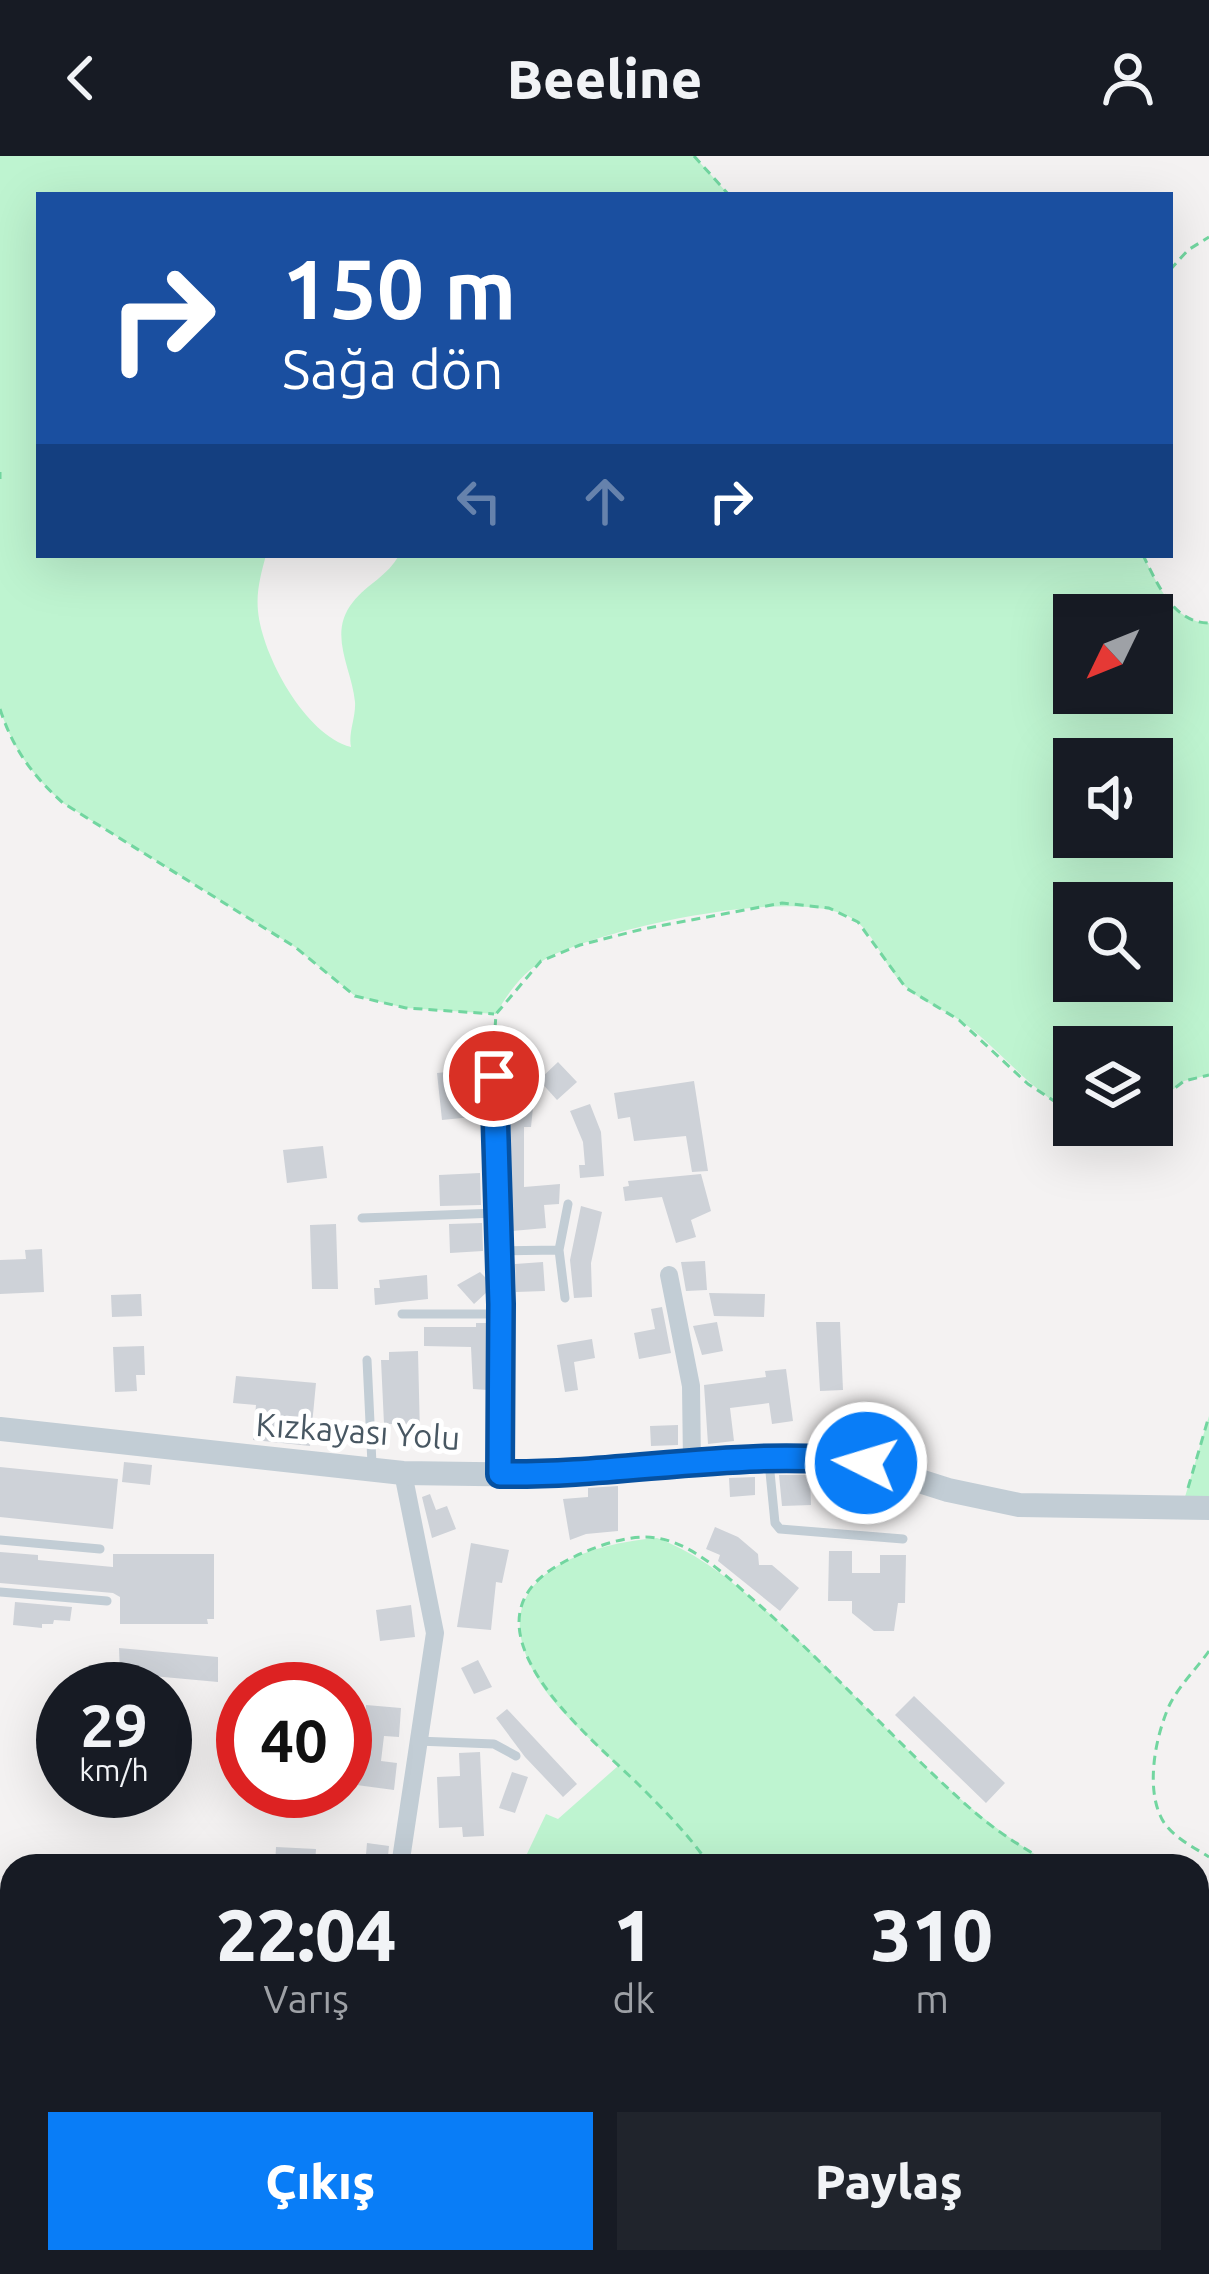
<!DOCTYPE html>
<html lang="tr">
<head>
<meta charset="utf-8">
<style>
  body { margin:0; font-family:Ubuntu,sans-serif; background:#20242c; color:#f1f3f6; height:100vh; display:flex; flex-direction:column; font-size:45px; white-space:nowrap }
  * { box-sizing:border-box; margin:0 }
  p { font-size:39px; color:#9ea1a6 }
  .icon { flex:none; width:66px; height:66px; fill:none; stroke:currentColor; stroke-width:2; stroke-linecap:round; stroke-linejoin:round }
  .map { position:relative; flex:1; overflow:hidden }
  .sheet { position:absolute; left:0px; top:1698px; width:1209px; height:420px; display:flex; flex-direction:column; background:#171b24; border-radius:36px 36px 0 0; box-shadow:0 12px 48px #0002 }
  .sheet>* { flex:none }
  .guide { position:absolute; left:36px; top:36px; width:1137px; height:366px; border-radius:0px; box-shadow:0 12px 48px #0002; background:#1a4fa0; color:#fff; overflow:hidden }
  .needle { width:78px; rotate:227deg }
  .buttons { position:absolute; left:1053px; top:438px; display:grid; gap:24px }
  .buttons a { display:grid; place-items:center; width:120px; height:120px; border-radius:0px; background:#171b24; box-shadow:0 12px 48px #0002; font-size:60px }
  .speed { position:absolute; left:36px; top:1506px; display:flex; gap:24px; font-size:60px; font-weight:700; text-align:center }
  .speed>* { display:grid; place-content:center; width:156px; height:156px; border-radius:50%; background:#171b24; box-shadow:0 12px 48px #0002; line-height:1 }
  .speed small { font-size:30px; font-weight:400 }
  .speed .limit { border:18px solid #d22; background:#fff; color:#111 }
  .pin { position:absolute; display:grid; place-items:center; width:102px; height:102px; color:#fff; margin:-51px; border:6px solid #fff; border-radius:50%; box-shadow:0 3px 12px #0007 }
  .me { position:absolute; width:132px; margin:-66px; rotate:275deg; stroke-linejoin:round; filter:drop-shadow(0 0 9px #0008) }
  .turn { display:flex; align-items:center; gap:42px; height:252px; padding:0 48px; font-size:54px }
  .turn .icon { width:156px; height:156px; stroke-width:2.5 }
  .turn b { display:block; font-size:84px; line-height:102px }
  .lanes { display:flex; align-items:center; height:114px; padding:0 48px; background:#0003; justify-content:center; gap:60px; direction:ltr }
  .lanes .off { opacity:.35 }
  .eta { display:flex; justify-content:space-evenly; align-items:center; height:204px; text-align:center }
  .eta b { font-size:72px; font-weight:800; line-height:84px }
  .button { display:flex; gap:24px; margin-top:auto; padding:24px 48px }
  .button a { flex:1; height:138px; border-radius:0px; background:#097df7; color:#fff; font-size:48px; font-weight:800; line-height:138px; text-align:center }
  .button a+a { background:#20242c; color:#f1f3f6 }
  header { display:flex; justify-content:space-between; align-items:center; height:156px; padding:0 48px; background:#171b24; font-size:54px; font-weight:800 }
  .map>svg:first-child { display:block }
</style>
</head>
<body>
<header><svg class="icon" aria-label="back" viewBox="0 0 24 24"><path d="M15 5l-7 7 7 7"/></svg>Beeline<svg class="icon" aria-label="person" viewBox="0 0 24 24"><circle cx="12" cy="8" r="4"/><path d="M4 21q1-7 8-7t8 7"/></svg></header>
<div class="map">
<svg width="1209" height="2118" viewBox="0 0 1209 2118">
  <rect width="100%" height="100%" fill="#f4f2f2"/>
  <path fill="#bef4d0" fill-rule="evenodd" d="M0 0H694L729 39H39V399H266C261 418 256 435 258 455 262 499 305 579 351 591 348 577 356 561 355 546 352 512 327 478 353 446 367 428 388 420 399 399H1143C1157 427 1173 467 1209 467V919L1184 925 1152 950V891H1074V958C1029 934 1001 894 961 865 943 853 922 846 906 831 885 813 877 781 856 765 807 726 597 773 544 804 524 815 507 838 496 858L406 852 355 840 295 791 63 647C32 619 13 593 0 553ZM1074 459H1152V537H1074ZM1074 603H1152V681H1074ZM1074 747H1152V825H1074Z
    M1209 1260V1352L1182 1351Z
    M657 1382C702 1399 734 1427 771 1459 865 1542 944 1649 1055 1710H526L525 1702 546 1658 558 1663 618 1610C586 1578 545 1546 528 1504 490 1417 592 1387 657 1382Z
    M1197 1888 1209 1899V2013L1197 2024Z
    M818 2106H1147L1153 2118H828Z"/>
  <path fill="#ced2d8" d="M558 906 577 926 557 944 539 924Z
    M467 914 472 961 442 964 437 917Z
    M694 925 708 1015 692 1016 686 980 634 985 630 961 618 963 614 937Z
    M508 939 534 942 531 971H524V1031L560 1028 559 1048 544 1049 546 1072 512 1075Z
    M590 948 601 976 604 1020 580 1022 579 1009H585L583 986 570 955Z
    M323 990 327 1022 287 1027 283 994Z
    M480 1017 481 1049 440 1050 439 1019Z
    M701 1018 711 1055 691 1064 696 1081 676 1087 662 1041 625 1045 623 1031 629 1030 628 1025Z
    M581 1050 602 1056 591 1107 592 1141 574 1142 570 1104Z
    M482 1067 483 1095 450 1097 449 1068Z
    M336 1068 338 1133H312L310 1069Z
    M42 1093 44 1136 0 1138V1104L26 1103 25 1094Z
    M705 1105 707 1134 686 1135 681 1106Z
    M543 1106 545 1135 516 1136 515 1108Z
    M480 1116 487 1123V1136L474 1148 457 1129Z
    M427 1119 428 1143 375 1149 374 1132H380L379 1124Z
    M709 1137 765 1138 764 1161 714 1160Z
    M141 1138 142 1160 112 1161 111 1139Z
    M662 1151 671 1197 639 1203 634 1177 655 1173 651 1153Z
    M717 1166 723 1195 702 1199 693 1170Z
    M816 1166H840L843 1234 820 1235Z
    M476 1167H487V1234L473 1233 471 1191 424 1190V1171H476Z
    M592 1183 595 1202 574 1206 578 1234 565 1236 557 1189Z
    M144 1190 145 1219H136L137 1235 115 1236 113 1191Z
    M418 1195 420 1280 403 1281 402 1268H384L381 1204H389V1196Z
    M786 1213 793 1265 772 1268 769 1247 730 1252 734 1285 708 1288 704 1229 766 1221 765 1215Z
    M236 1220 316 1227 310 1290 253 1284 256 1249 233 1247Z
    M678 1269V1289L651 1290 650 1270Z
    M124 1306 152 1309 150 1329 122 1326Z
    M0 1311 118 1323 113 1373 0 1361Z
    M779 1319H810L811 1349 782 1350Z
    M755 1321V1339L730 1341 729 1322Z
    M858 1328 886 1335 879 1367 851 1360Z
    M618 1330V1375L586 1378 570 1384 563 1343 588 1341V1332Z
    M430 1338 436 1354 447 1350 456 1373 432 1382 422 1341Z
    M715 1371 738 1381 758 1398 759 1409H772L799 1432 780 1455 718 1405 720 1399 706 1393Z
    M471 1387 509 1394 502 1427 496 1426 491 1474 457 1471Z
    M829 1395H852V1417H880V1399H906L905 1447H898L894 1475H874L852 1457V1445H828Z
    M0 1396 38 1399V1404L113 1411V1398H214V1463H207L208 1468H120V1441L113 1437 0 1427Z
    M15 1446 72 1451 70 1465 54 1464 53 1468H42V1472L13 1469Z
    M411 1449 415 1481 380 1485 376 1454Z
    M119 1492 218 1501V1526L120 1517Z
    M478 1504 492 1531 474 1538 461 1512Z
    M914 1540 1005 1627 986 1647 895 1559Z
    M366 1549 401 1552 399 1581 384 1580 381 1605 397 1607 394 1634 349 1628 356 1599 363 1600Z
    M507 1553 577 1628 563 1641 525 1601 496 1562Z
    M480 1596 484 1680 463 1681 462 1671 439 1672 437 1621 460 1620 459 1597Z
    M512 1616 528 1621 515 1657 499 1652Z
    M367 1687 389 1690 387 1710H365Z
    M276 1691 316 1693 315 1710H275Z"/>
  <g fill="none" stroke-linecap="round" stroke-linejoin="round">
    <path stroke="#72d6a0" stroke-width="3" stroke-dasharray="9 6" stroke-linecap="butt" d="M694 0 729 39
      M1170 114 1188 94 1209 81
      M0 316V323
      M1143 399C1157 427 1173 467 1209 467
      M0 553C13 593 32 619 63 647L295 791 355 840 406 852 494 858
      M493 902 496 858 541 805 580 789 643 773 782 747 829 752 858 766 906 832 959 864 1028 928 1074 958
      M1152 950 1184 925 1209 919
      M1188 1332 1209 1260
      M1209 1495C1197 1512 1179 1530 1170 1548 1156 1578 1146 1628 1160 1659 1168 1679 1192 1690 1209 1701
      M710 1710C690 1680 664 1654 638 1628 589 1580 449 1468 562 1407 588 1393 627 1377 657 1382 695 1388 728 1422 756 1446 831 1512 897 1588 972 1654 997 1676 1026 1694 1055 1710
      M1197 1739 1209 1733
      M0 1846 12 1847
      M1197 1888 1209 1899
      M1197 2024 1209 2013
      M398 2106 399 2118
      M862 2106 863 2118
      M1147 2106 1153 2118"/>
    <path stroke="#c2cdd5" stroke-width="9" d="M362 1062 497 1057
      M499 1095 559 1094
      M565 1142 559 1094 568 1048
      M402 1158H501
      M367 1204 372 1308
      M769 1306 775 1367 780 1373 903 1383
      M0 1384 100 1393
      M0 1436 107 1445
      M417 1585 494 1588 516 1600"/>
    <path stroke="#c2cdd5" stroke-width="18" d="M494 921 501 1148 500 1318
      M669 1119 691 1230 692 1308
      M400 1710 435 1477 403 1317"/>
    <path stroke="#c2cdd5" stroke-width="24" d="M0 1273 403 1317 540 1319 797 1301 866 1308 948 1334 1019 1349 1209 1352"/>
  </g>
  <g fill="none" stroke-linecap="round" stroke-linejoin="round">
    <defs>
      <path id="route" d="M494 920 501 1148 500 1318C622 1320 746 1291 866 1307"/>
    </defs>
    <use href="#route" stroke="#0651a1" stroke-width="30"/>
    <use href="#route" stroke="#097df7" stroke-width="21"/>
  </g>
  <g text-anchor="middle" stroke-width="10" stroke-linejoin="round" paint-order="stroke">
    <g font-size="33" fill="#485762" stroke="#fff">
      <text transform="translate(358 1275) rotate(4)" y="12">Kızkayası Yolu</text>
    </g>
  </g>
</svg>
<div class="buttons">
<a><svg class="needle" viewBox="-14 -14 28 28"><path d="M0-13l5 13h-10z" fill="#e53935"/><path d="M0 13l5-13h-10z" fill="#9ea1a6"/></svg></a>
<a><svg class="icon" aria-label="sound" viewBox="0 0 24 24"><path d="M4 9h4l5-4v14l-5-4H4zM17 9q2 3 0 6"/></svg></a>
<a><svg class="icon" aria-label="search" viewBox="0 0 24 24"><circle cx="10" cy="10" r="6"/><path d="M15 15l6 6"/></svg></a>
<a><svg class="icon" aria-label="layers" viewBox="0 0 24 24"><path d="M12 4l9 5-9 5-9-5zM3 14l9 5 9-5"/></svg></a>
</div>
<div class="speed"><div>29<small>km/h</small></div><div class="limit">40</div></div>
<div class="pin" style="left:494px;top:920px;background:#d93025"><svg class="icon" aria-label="arrive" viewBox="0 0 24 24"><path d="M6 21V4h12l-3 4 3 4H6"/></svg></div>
<svg class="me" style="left:866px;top:1307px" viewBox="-20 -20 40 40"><circle r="17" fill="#097df7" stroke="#fff" stroke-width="3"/><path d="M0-11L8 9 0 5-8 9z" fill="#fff"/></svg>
<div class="guide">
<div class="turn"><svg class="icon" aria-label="right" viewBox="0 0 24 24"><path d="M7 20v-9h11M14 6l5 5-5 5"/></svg><div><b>150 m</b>Sağa dön</div></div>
<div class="lanes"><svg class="icon off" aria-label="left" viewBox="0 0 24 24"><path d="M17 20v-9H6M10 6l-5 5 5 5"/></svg><svg class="icon off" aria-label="ahead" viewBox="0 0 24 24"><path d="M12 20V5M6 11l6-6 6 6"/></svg><svg class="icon" aria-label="right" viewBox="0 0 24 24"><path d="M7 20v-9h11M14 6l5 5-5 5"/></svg></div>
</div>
<section class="sheet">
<div class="eta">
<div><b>22:04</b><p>Varış</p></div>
<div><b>1</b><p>dk</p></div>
<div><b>310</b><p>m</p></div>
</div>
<div class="button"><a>Çıkış</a><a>Paylaş</a></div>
</section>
</div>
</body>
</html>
